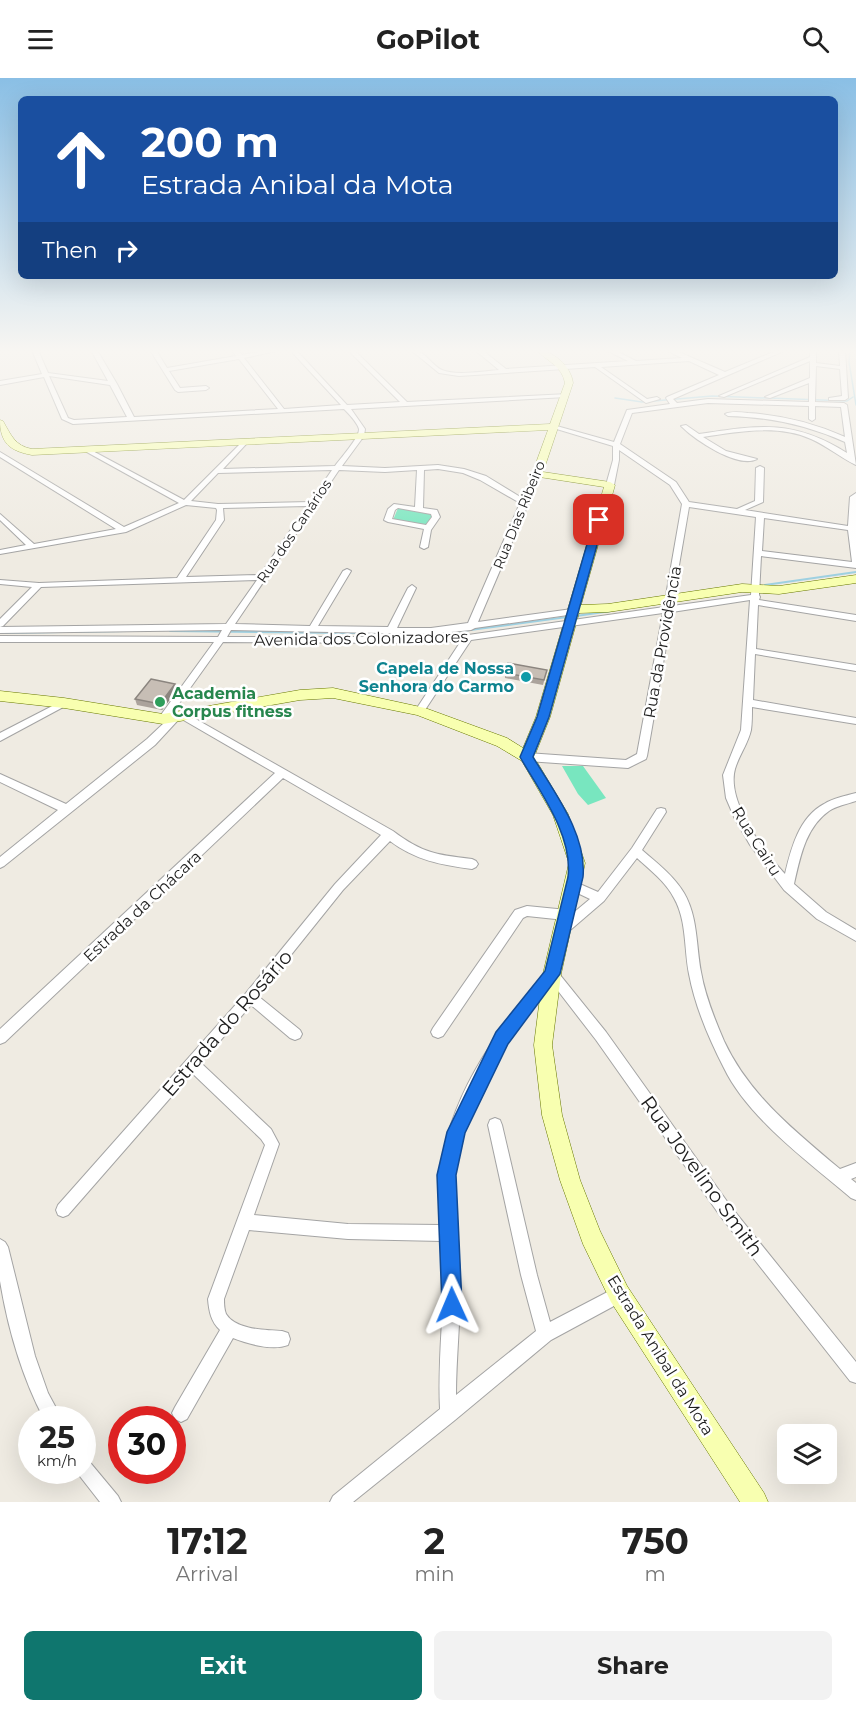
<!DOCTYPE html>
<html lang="en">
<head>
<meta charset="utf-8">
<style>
  body { margin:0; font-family:Montserrat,sans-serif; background:#f2f2f2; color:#222; height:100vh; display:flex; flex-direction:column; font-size:22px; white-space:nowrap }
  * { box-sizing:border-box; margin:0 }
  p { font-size:20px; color:#767676 }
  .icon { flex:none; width:33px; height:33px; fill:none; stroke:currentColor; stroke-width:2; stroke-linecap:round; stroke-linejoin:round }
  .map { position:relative; height:1424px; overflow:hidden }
  .side { display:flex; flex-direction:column; background:#fff; flex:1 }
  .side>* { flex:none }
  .banner { position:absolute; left:18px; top:18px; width:820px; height:183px; border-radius:9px; box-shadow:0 6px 24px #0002; background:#1a4fa0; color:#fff; overflow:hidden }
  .buttons { position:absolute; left:777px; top:1346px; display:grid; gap:12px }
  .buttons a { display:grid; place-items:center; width:60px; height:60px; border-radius:9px; background:#fff; box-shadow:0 6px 24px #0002; font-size:30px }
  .speed { position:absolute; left:18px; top:1328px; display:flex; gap:12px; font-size:30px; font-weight:700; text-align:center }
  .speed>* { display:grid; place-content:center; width:78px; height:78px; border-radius:50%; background:#fff; box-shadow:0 6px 24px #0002; line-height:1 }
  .speed small { font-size:15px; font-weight:400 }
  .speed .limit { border:9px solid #d22; background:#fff; color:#111 }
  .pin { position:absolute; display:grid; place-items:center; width:51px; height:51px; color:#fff; margin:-26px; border-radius:12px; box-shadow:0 3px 9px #0006 }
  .me { position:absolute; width:66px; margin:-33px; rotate:359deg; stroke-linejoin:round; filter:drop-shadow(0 0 4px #0008) }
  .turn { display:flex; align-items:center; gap:21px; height:126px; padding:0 24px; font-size:27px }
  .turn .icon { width:78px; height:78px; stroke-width:2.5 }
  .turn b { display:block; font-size:42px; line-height:51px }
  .then { display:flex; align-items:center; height:57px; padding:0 24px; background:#0003; gap:12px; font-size:22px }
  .eta { display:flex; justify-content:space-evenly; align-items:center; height:102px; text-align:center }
  .eta b { font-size:36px; font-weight:700; line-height:42px }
  .action { display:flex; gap:12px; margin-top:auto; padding:12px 24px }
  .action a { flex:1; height:69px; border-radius:9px; background:#0f766e; color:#fff; font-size:24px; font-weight:700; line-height:69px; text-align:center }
  .action a+a { background:#f2f2f2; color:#222 }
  header { display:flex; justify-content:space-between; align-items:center; height:78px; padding:0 24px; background:#fff; font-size:27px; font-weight:700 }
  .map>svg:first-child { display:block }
</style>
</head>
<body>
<header><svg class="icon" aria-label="menu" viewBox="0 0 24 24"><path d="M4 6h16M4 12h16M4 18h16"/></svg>GoPilot<svg class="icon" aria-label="search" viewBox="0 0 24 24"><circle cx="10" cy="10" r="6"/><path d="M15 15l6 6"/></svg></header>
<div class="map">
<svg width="856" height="1424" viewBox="0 0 856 1424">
  <rect width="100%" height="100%" fill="#efebe2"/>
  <path fill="#78e6bf" d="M398 430 433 434 428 447 393 442Z
    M562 688H583L606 720 588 727 578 716Z"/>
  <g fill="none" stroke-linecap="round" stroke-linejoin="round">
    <path stroke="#9ed0e1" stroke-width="1.5" d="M850 272 849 284 856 327
      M615 320 642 324 712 318 847 323 853 319"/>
    <path stroke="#9ed0e1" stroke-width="2" d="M765 507 856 494
      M576 538 611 533
      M170 553 440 556 567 539
      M0 555 127 553"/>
    <defs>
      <path id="street" d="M32 272H38L48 295 108 303 91 272H97L117 306 134 339 278 331 239 281 169 293 180 310 206 308 209 310 206 312 178 314 175 312 150 272H156L167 290 236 278 232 272H238L242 277 268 272H281L244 280 284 331 341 327 290 272H296L347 327 400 324 348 272H354L407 324 568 316V318L566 319 351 331 365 351 364 358 342 388 385 390 438 387 464 391 486 398 522 420 533 396 540 394 541 396 478 544 572 531 575 532V536L475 550 471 552 431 556 231 552 227 559H425L468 557 664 529 682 426 670 407 619 372V382L614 407 607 409 606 407 613 382V368L550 349 553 347 614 364 627 332 670 326 666 320 667 319 719 297 689 283 601 289 647 321 657 319 660 321 646 325 595 289 459 298 439 295 411 272C425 272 431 287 442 292 455 298 485 293 499 292L475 272H482L506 291 628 283 606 272H614L636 283 682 280 666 272H674L725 294 778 272H786L673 321 677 325 708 321 809 324V305L770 320 765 319 810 300V283L724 319 719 318 810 279V272H816V285L840 288 839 272H845L848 320 845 322H829V320L842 318 840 291 816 288 815 324 844 325 847 327 856 387C841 380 827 368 811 361 777 346 739 354 703 359L726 373 757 381C738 391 695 362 681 348L686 347 699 356C759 347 793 341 847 375L845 364C807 347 770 339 728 338L725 336C731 333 740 334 748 335 782 337 814 345 845 359L841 329 815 328V341L812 343 809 341V328L708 325 632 335 620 366 676 404 689 424 737 431 755 423 756 390 760 388 764 390 763 424 745 432 848 448 850 419 856 415V490L761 478 759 517 760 519 759 522 856 537V543L758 527 756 571 856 587V593L755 576 753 622 856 640V646L752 629C752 637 752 645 751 652 748 666 739 677 735 691 726 723 764 774 785 796 791 771 799 739 824 726 833 720 845 718 856 715V723C847 726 836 728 829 733 805 750 800 780 794 806L826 834 856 852V863L817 841 784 812 750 767 735 741 726 720 723 697 741 652 750 522 672 534 647 678 646 681 628 690 527 683 522 679 527 675 626 682 637 676 663 535 471 562 423 635 420 636 415 633 461 563 425 565 223 564 168 641 176 636 180 637 184 635 187 636 393 753C422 775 437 777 472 781L476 783 478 786 476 789 472 791C441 787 415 782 390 763L343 812 258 918 300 952 302 956 300 960 295 962 290 960 251 927 201 985 271 1051 279 1066 254 1137 348 1146 441 1147C439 1126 438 1104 442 1083 454 1009 501 948 548 892L552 890 556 892 606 954 731 1129 856 1284V1305L850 1303 721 1139 596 962 552 905C507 961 460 1024 454 1098 452 1132 459 1165 460 1198 461 1238 456 1278 456 1317L536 1253 521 1197 488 1047 490 1042 495 1040 500 1042 502 1047 537 1197 550 1244 619 1208 625 1210 627 1216 625 1222 551 1262 455 1342 353 1424H330L333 1418 440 1331C437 1274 447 1219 442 1163L348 1161 249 1152 224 1221C224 1226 224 1231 226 1236 236 1252 265 1252 282 1253L288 1255 290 1261 288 1267C273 1273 248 1266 233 1260L187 1341 181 1344 175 1341 172 1335 175 1329 220 1252C211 1244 209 1233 208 1221L265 1067 261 1061 192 995 68 1137 63 1139 58 1137 56 1132 58 1127 246 915 335 806 381 757 283 700 5 964 0 966V951L275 695 180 640 155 667 4 788 0 790V779L58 732 0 704V696L66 726 147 661 165 644 160 643 158 641 214 564H0V558L218 559 222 552 0 555V549L226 546 257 502 41 509 3 548 0 549V541L32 509 0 506V502L39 505 177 500 216 442 217 432 216 430 186 427 126 454 0 476V472L26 467 0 442V436L34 466 116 451 0 379V374L124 449 179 425 85 373V371H89L184 422 244 362 249 363 223 391 335 388C340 381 360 359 359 351 357 344 349 336 344 331L73 346 62 341 44 299 0 307V303L42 296ZM49 298 110 307 127 339 74 342 68 340ZM438 391 463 395 480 402 520 425 468 545 431 550H397L416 510 412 507 408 510 388 549 318 548 351 493 347 491 343 493 310 548 235 546 339 392 385 394 417 392 415 429 394 426 388 431 384 442 388 444 424 451 420 469 424 471 428 469 431 452 440 439 437 432 423 430 424 392ZM332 392 310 424 218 426 191 423 218 395ZM307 428 260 497 186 499 224 442 223 430ZM689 429 756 439 751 517 672 528ZM398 430 431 436 432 439 426 447 392 441 395 432ZM764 440 848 452 852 484 762 473Z
        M64 622 67 623 69 625 67 627 0 663V655Z
        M661 730 665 731 666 734 642 772C657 785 674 798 684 815 698 839 696 867 701 894 705 918 715 942 724 963 749 1017 796 1054 840 1091L856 1085V1099L851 1101 856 1105V1122L851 1120C809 1084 748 1040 724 990 709 961 695 928 689 896 684 871 687 843 674 820 666 804 650 792 637 780L604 823 568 854 564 855 560 854 558 850 565 842 527 838 523 840 443 958 438 960 433 958 431 954 433 950 515 832 527 828 567 832 572 836 590 821 569 811 567 808 569 805 573 803 598 814 632 770 657 731Z
        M0 1161 5 1164 8 1169 35 1278 48 1315 62 1341H44C22 1299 8 1251 0 1203 0 1190 0 1175 0 1161Z
        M82 1379 88 1382 118 1418 121 1424H100L75 1392H82Z"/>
      <path id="secondary" d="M536 272C553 272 571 288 573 305L543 394 610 404 615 407 581 527 608 526 742 506 779 508 856 497V505L779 516 742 514 608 534 579 535 550 639 534 679 568 736 585 785 561 896 552 967 562 1037 580 1102 600 1153 627 1208 764 1415 768 1424H740L611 1224 583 1166 560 1102 542 1037 534 967 543 896 569 785 553 737 522 683 497 668 417 637 333 620 300 622 163 646 64 630 0 623V613L64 620 163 636 300 612 333 610 425 630 507 660 523 670 536 639 604 409 533 398 532 396 548 352 32 377C10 373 0 365 0 342L3 343C11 357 15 368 32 371L550 346 565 305C562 288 547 283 536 272Z"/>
    </defs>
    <use href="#street" stroke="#a4a4a4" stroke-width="2"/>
    <use href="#secondary" stroke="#677800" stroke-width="1"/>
    <use href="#street" fill="#fff" fill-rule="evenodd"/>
    <use href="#secondary" fill="#f8ffb0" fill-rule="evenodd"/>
  </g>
  <path fill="#aba39c" d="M547 592 543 607 505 600V595Z
    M177 612 162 632 137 627 135 621Z"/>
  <path fill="#8b857f" d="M175 606 177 612 162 632 160 626Z"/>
  <path fill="#c7beb5" stroke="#8b857f" stroke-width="1.5" d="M508 585 547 592 544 602 505 595Z
    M151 601 175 606 160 626 135 621Z"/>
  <linearGradient id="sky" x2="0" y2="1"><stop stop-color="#8abfe5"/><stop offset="0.58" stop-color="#f8f6f2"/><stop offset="1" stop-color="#f8f6f2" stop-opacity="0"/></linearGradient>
  <rect width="856" height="471" fill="url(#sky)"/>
  <path fill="#1a73e8" stroke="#114b97" stroke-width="1.5" d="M599 439 604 442 549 639 533 679C554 714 587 756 583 799L560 896 508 966 465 1055 456 1097 462 1227 459 1235 452 1238 445 1235 442 1227 437 1097 447 1054 496 954 545 893 568 799C573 757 540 714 520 679L537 639 594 442Z"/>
  <circle fill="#0f9aa8" stroke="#fff" stroke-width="2" cx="526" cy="599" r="6"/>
  <circle fill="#2e9e5b" stroke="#fff" stroke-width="2" cx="160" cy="624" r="6"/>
  <g text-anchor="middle" stroke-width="5" stroke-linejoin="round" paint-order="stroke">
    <g font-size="14" fill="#1d1d1d" stroke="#fff">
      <text transform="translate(519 437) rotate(-68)" y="5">Rua Dias Ribeiro</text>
      <text transform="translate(294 453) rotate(-56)" y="5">Rua dos Canários</text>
    </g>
    <g font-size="16" fill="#1d1d1d" stroke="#fff">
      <text transform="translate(361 560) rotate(-1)" y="6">Avenida dos Colonizadores</text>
      <text transform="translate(662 564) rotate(-80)" y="6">Rua da Providência</text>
      <text transform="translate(757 763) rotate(58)" y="6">Rua Cairu</text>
      <text transform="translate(142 828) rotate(-43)" y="6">Estrada da Chácara</text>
      <text transform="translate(661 1277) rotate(58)" y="6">Estrada Anibal da Mota</text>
    </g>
    <g font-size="16" font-weight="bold" fill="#0d838f" stroke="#fff" text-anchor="end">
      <text x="514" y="596">Capela de Nossa<tspan x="514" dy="18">Senhora do Carmo</tspan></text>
    </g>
    <g font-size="16" font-weight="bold" fill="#27864d" stroke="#fff" text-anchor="start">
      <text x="172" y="621">Academia<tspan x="172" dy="18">Corpus fitness</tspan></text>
    </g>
    <g font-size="20" fill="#1d1d1d" stroke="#fff">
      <text transform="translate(227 945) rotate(-49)" y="7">Estrada do Rosário</text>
      <text transform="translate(702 1098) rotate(54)" y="7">Rua Jovelino Smith</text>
    </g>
  </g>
</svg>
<div class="buttons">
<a><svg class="icon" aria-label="layers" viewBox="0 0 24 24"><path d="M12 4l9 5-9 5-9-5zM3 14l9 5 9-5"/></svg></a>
</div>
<div class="speed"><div>25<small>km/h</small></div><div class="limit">30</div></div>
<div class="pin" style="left:599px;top:442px;background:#d93025"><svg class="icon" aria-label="arrive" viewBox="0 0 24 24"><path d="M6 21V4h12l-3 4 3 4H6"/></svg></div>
<svg class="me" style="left:452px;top:1227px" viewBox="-20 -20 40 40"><path d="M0-17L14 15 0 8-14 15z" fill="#1a73e8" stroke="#fff" stroke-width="4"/></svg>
<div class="banner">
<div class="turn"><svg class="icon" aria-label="ahead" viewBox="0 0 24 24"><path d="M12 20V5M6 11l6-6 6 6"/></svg><div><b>200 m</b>Estrada Anibal da Mota</div></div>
<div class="then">Then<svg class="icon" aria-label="right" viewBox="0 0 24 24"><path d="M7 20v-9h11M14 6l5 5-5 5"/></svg></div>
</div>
</div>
<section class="side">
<div class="eta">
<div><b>17:12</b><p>Arrival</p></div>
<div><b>2</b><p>min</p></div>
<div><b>750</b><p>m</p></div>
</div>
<div class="action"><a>Exit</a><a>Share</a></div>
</section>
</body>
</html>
